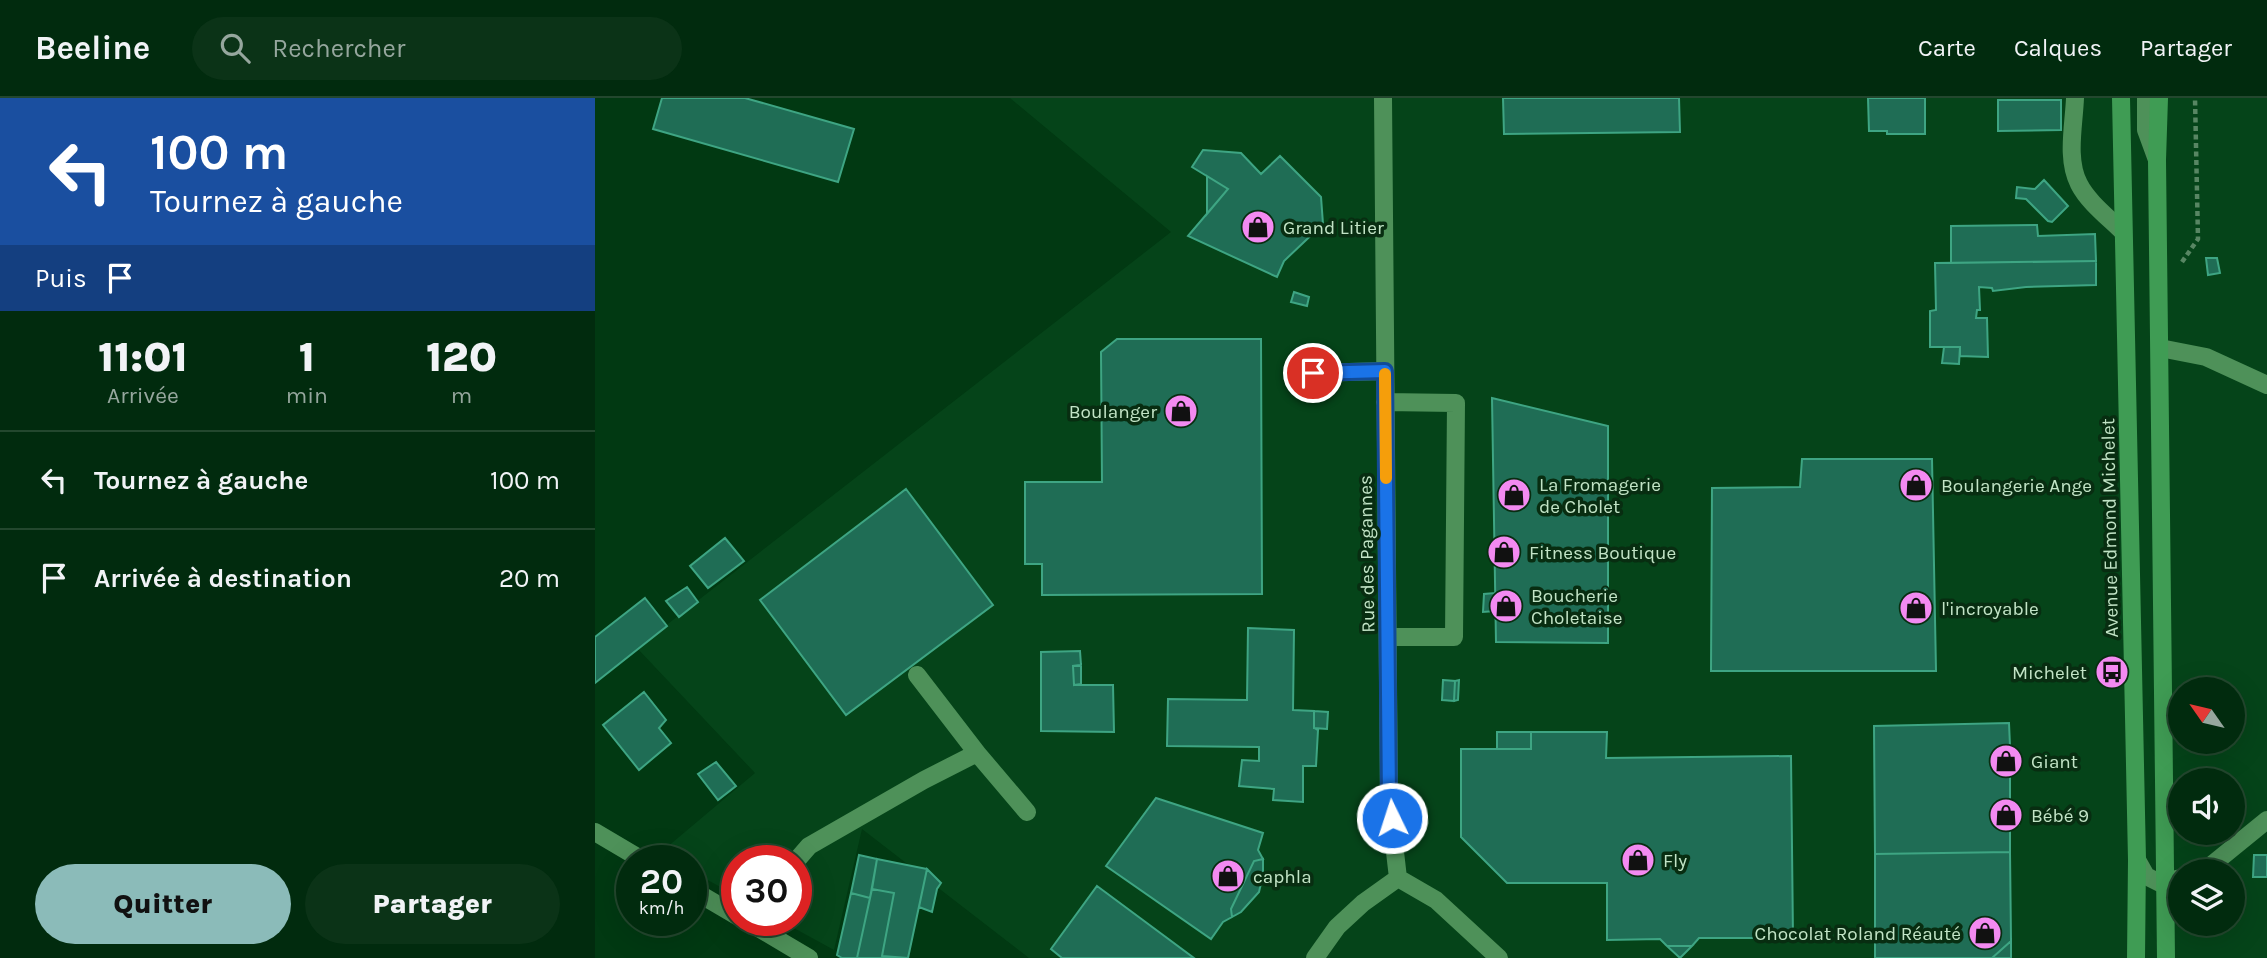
<!DOCTYPE html>
<html lang="fr">
<head>
<meta charset="utf-8">
<style>
  body { margin:0; font-family:Karla,sans-serif; background:#0b3317; color:#f1f3f6; height:100vh; display:flex; flex-direction:column; font-size:26px; white-space:nowrap }
  * { box-sizing:border-box; margin:0 }
  p { font-size:23px; color:#96a79e }
  .icon { flex:none; width:38px; height:38px; fill:none; stroke:currentColor; stroke-width:2; stroke-linecap:round; stroke-linejoin:round }
  .map { position:relative; flex:1; overflow:hidden }
  .drawer { display:flex; flex-direction:column; background:#012b0e; width:595px }
  .drawer>* { flex:none }
  .guide { background:#1a4fa0; color:#fff; overflow:hidden }
  .needle { width:46px; rotate:304deg }
  .controls { position:absolute; left:1573px; top:579px; display:grid; gap:14px }
  .controls a { display:grid; place-items:center; width:77px; height:77px; border-radius:50%; background:#012b0e; box-shadow:0 7px 28px #0002,0 0 0 2px #23472e; font-size:35px }
  .speed { position:absolute; left:21px; top:747px; display:flex; gap:14px; font-size:35px; font-weight:700; text-align:center }
  .speed>* { display:grid; place-content:center; width:91px; height:91px; border-radius:50%; background:#012b0e; box-shadow:0 7px 28px #0002,0 0 0 2px #23472e; line-height:1 }
  .speed small { font-size:18px; font-weight:400 }
  .speed .limit { border:10px solid #d22; background:#fff; color:#111 }
  .pin { position:absolute; display:grid; place-items:center; width:60px; height:60px; color:#fff; margin:-30px; border:4px solid #fff; border-radius:50%; box-shadow:0 2px 7px #0007 }
  .me { position:absolute; width:77px; margin:-38px; rotate:356deg; stroke-linejoin:round; filter:drop-shadow(0 0 5px #0008) }
  .turn { display:flex; align-items:center; gap:24px; height:147px; padding:0 35px; font-size:32px }
  .turn .icon { width:91px; height:91px; stroke-width:2.5 }
  .turn b { display:block; font-size:49px; line-height:60px }
  .then { display:flex; align-items:center; height:66px; padding:0 35px; background:#0003; gap:14px; font-size:26px }
  .eta { display:flex; justify-content:space-evenly; align-items:center; height:119px; text-align:center }
  .eta b { font-size:42px; font-weight:800; line-height:49px }
  .action { display:flex; gap:14px; margin-top:auto; padding:14px 35px }
  .action a { flex:1; height:80px; border-radius:42px; background:#8bbbb9; color:#111; font-size:28px; font-weight:800; line-height:80px; text-align:center }
  .action a+a { background:#0b3317; color:#f1f3f6 }
  ul { padding:0; list-style:none }
  li { display:flex; align-items:center; gap:21px; height:98px; padding:0 35px; border-top:2px solid #23472e }
  li div { flex:1 }
  li b { display:block; font-size:26px }
  li em { font-style:normal }
  header { display:flex; align-items:center; gap:42px; box-sizing:border-box; height:98px; padding:0 35px; background:#012b0e; border-bottom:2px solid #23472e }
  header strong { font-size:33px }
  nav { display:flex; gap:38px; margin-inline-start:auto; font-size:24px }
  .search { width:490px; height:63px; background:#0b3317; display:flex; align-items:center; gap:18px; box-sizing:border-box; padding:0 24px; border-radius:38px; color:#96a79e; font-size:26px }
  main { display:flex; flex:1; min-height:0 }
  .map>svg:first-child { display:block }
</style>
</head>
<body>
<header>
<strong>Beeline</strong>
<div class="search"><svg class="icon" aria-label="search" viewBox="0 0 24 24"><circle cx="10" cy="10" r="6"/><path d="M15 15l6 6"/></svg>Rechercher</div>
<nav><a>Carte</a><a>Calques</a><a>Partager</a></nav>
</header>
<main>
<section class="drawer">
<div class="guide">
<div class="turn"><svg class="icon" aria-label="left" viewBox="0 0 24 24"><path d="M17 20v-9H6M10 6l-5 5 5 5"/></svg><div><b>100 m</b>Tournez à gauche</div></div>
<div class="then">Puis<svg class="icon" aria-label="arrive" viewBox="0 0 24 24"><path d="M6 21V4h12l-3 4 3 4H6"/></svg></div>
</div>
<div class="eta">
<div><b>11:01</b><p>Arrivée</p></div>
<div><b>1</b><p>min</p></div>
<div><b>120</b><p>m</p></div>
</div>
<ul>
<li><svg class="icon" aria-label="left" viewBox="0 0 24 24"><path d="M17 20v-9H6M10 6l-5 5 5 5"/></svg><div><b>Tournez à gauche</b></div><em>100 m</em></li>
<li><svg class="icon" aria-label="arrive" viewBox="0 0 24 24"><path d="M6 21V4h12l-3 4 3 4H6"/></svg><div><b>Arrivée à destination</b></div><em>20 m</em></li>
</ul>
<div class="action"><a>Quitter</a><a>Partager</a></div>
</section>
<div class="map">
<svg width="1672" height="860" viewBox="0 0 1672 860">
  <rect width="100%" height="100%" fill="#013912"/>
  <path fill="#054419" fill-rule="evenodd" d="M415 0H1672V860H434L267 731 239 852 186 823 201 822V763H142V798L96 773V763H79L65 755 160 675 42 550 576 134ZM1586 592H1638V644H1586ZM1586 682H1638V735H1586ZM1586 774H1638V826H1586Z"/>
  <path fill="#1f6d55" stroke="#3ea583" stroke-width="2" d="M67 0H150L259 31 243 84 58 31Z
    M908 0H1084L1085 34 909 36Z
    M1273 0H1330V36H1292V33H1274Z
    M1403 2H1466V32L1403 33Z
    M608 52 646 55 666 76 685 58 726 99 728 126 689 163 682 179 593 138 633 91 597 69Z
    M612 78 633 91 612 116Z
    M1449 82 1473 108 1457 124 1453 123 1431 101 1421 100 1422 89 1440 91Z
    M1442 127 1443 138 1500 136 1501 163 1356 165V128Z
    M1611 160H1622L1625 175 1613 177Z
    M1501 163V187L1431 189 1398 193 1397 190 1384 189 1385 212H1382L1381 220H1392L1393 259 1365 258V249H1335V213L1341 212 1340 165Z
    M699 194 714 199 712 208 696 204Z
    M522 241H666L667 496 447 497V466H430V384H507L506 254Z
    M1349 249H1365L1364 266 1347 265Z
    M897 300 1013 328V545L901 544Z
    M1207 361H1337L1341 573H1116L1117 390 1205 389Z
    M311 391 398 507 251 617 165 502Z
    M130 440 149 463 113 490 95 468Z
    M92 489 103 504 84 519 71 503Z
    M900 495V513L888 514 889 496Z
    M50 500 72 528 0 585V539Z
    M653 530 699 532 698 612 719 613V630L723 632 721 668H708V704L678 702 679 691 644 688 647 662 664 663V649L572 648 573 601 652 602Z
    M485 553 486 567 478 568 479 587H518L519 634 446 633V554Z
    M486 567V586L479 587 478 568Z
    M848 582 860 583 859 603 847 602Z
    M864 582 863 602 859 603 860 583Z
    M49 594 71 622 64 630 76 645 44 672 8 627Z
    M719 613 733 614 732 631 719 630Z
    M1414 625 1415 648 1423 655V672L1415 678V704L1424 709V727L1415 732V754L1280 756 1279 628Z
    M902 634H936V651H902Z
    M936 634H1012L1011 660 1196 658 1198 840H1104L1097 848H1072L1065 841 1012 842V785H912L866 739V651H936Z
    M121 664 141 688 123 702 103 676Z
    M561 700 668 735 663 752 668 761 659 763 636 811 637 819 628 824 616 841 511 768Z
    M1415 754 1416 843 1397 860H1280V756Z
    M264 757 282 761 275 800 256 795Z
    M1659 757H1672V779H1658Z
    M282 761 332 771 313 860 287 858 299 795 277 791Z
    M668 761V777L664 794 646 814 637 819 636 811 659 763Z
    M332 771 346 785 342 791 337 814 324 809Z
    M502 788 599 860H467L456 851Z
    M277 791 299 795 287 858 299 860H262Z
    M256 795 275 800 262 860H247L242 857Z
    M1416 843V860H1397Z
    M1072 848H1097L1085 860Z"/>
  <g fill="none" stroke-linecap="round" stroke-linejoin="round">
    <path stroke="#588663" stroke-width="4.5" stroke-dasharray="5 3.5" stroke-linecap="butt" d="M1587 164 1603 141 1600 0"/>
    <path stroke="#4e9159" stroke-width="18" d="M788 0 794 702 803 780
      M1480 0C1479 27 1471 61 1484 86 1493 104 1514 120 1528 134
      M1551 0V32L1562 62
      M1565 250 1611 259 1672 287
      M718 275 790 273
      M790 304 861 305 859 539H793
      M382 655 432 714
      M0 734 49 763
      M1542 762 1551 778 1565 785 1586 780
      M201 763 214 748 329 682 382 655 322 577
      M1608 774 1672 722
      M803 780 841 802 904 860
      M96 791 142 818
      M150 822 214 860
      M720 860 742 829 768 805 803 780"/>
    <path stroke="#3f9c54" stroke-width="18" d="M1526 0 1542 762 1541 860
      M1564 0 1562 62 1571 860"/>
  </g>
  <g fill="none" stroke-linecap="round" stroke-linejoin="round">
    <defs>
      <path id="route" d="M718 275 790 273 794 702 797 720"/>
    </defs>
    <use href="#route" stroke="#114b97" stroke-width="18"/>
    <use href="#route" stroke="#1a73e8" stroke-width="12"/>
    <path stroke="#f59e0b" stroke-width="12" d="M790 276 791 380"/>
  </g>
  <defs>
    <symbol id="shop-disc" viewBox="-11 -11 22 22"><circle r="9.5" fill="#f38af1" stroke="#082d11"/><path d="M-5-2.5h2.3a2.7 3.5 0 0 1 5.4 0H5L5.5 6h-11ZM-1.5-2.5h3a1.5 2.3 0 0 0-3 0Z" fill="#111"/></symbol>
    <symbol id="bus-disc" viewBox="-11 -11 22 22"><circle r="9.5" fill="#f38af1" stroke="#082d11"/><path d="M-5-6H5V4H4V6H2V4H-2V6H-4V4H-5ZM-3.5-4V0h7V-4ZM-3.5 1.2v1.5H-2V1.2ZM2 1.2v1.5H3.5V1.2Z" fill="#111"/></symbol>
  </defs>
  <g fill-rule="evenodd">
    <use href="#shop-disc" x="644" y="110" width="38" height="38"/>
    <use href="#shop-disc" x="567" y="294" width="38" height="38"/>
    <use href="#shop-disc" x="1302" y="368" width="38" height="38"/>
    <use href="#shop-disc" x="900" y="378" width="38" height="38"/>
    <use href="#shop-disc" x="890" y="435" width="38" height="38"/>
    <use href="#shop-disc" x="892" y="489" width="38" height="38"/>
    <use href="#shop-disc" x="1302" y="491" width="38" height="38"/>
    <use href="#bus-disc" x="1498" y="555" width="38" height="38"/>
    <use href="#shop-disc" x="1392" y="644" width="38" height="38"/>
    <use href="#shop-disc" x="1392" y="698" width="38" height="38"/>
    <use href="#shop-disc" x="1024" y="743" width="38" height="38"/>
    <use href="#shop-disc" x="614" y="759" width="38" height="38"/>
    <use href="#shop-disc" x="1371" y="816" width="38" height="38"/>
  </g>
  <g text-anchor="middle" stroke-width="7" stroke-linejoin="round" paint-order="stroke">
    <g font-size="19" fill="#c2e4c6" stroke="#082d11" text-anchor="start">
      <text x="688" y="136">Grand Litier</text>
      <text x="562" y="320" text-anchor="end">Boulanger</text>
      <text x="944" y="393">La Fromagerie<tspan x="944" dy="22">de Cholet</tspan></text>
      <text x="1346" y="394">Boulangerie Ange</text>
      <text x="934" y="461">Fitness Boutique</text>
      <text x="936" y="504">Boucherie<tspan x="936" dy="22">Choletaise</tspan></text>
      <text x="1346" y="517">l'incroyable</text>
      <text x="1492" y="581" text-anchor="end">Michelet</text>
      <text x="1436" y="670">Giant</text>
      <text x="1436" y="724">Bébé 9</text>
      <text x="1068" y="769">Fly</text>
      <text x="658" y="785">caphla</text>
      <text x="1366" y="842" text-anchor="end">Chocolat Roland Réauté</text>
    </g>
    <g font-size="19" fill="#c2e4c6" stroke="#082d11">
      <text transform="translate(1514 430) rotate(-91)" y="7">Avenue Edmond Michelet</text>
      <text transform="translate(771 456) rotate(-91)" y="7">Rue des Pagannes</text>
    </g>
  </g>
</svg>
<div class="controls">
<a><svg class="needle" viewBox="-14 -14 28 28"><path d="M0-13l5 13h-10z" fill="#e53935"/><path d="M0 13l5-13h-10z" fill="#96a79e"/></svg></a>
<a><svg class="icon" aria-label="sound" viewBox="0 0 24 24"><path d="M4 9h4l5-4v14l-5-4H4zM17 9q2 3 0 6"/></svg></a>
<a><svg class="icon" aria-label="layers" viewBox="0 0 24 24"><path d="M12 4l9 5-9 5-9-5zM3 14l9 5 9-5"/></svg></a>
</div>
<div class="speed"><div>20<small>km/h</small></div><div class="limit">30</div></div>
<div class="pin" style="left:718px;top:275px;background:#d93025"><svg class="icon" aria-label="arrive" viewBox="0 0 24 24"><path d="M6 21V4h12l-3 4 3 4H6"/></svg></div>
<svg class="me" style="left:797px;top:720px" viewBox="-20 -20 40 40"><circle r="17" fill="#1a73e8" stroke="#fff" stroke-width="3"/><path d="M0-11L8 9 0 5-8 9z" fill="#fff"/></svg>
</div>
</main>
</body>
</html>
